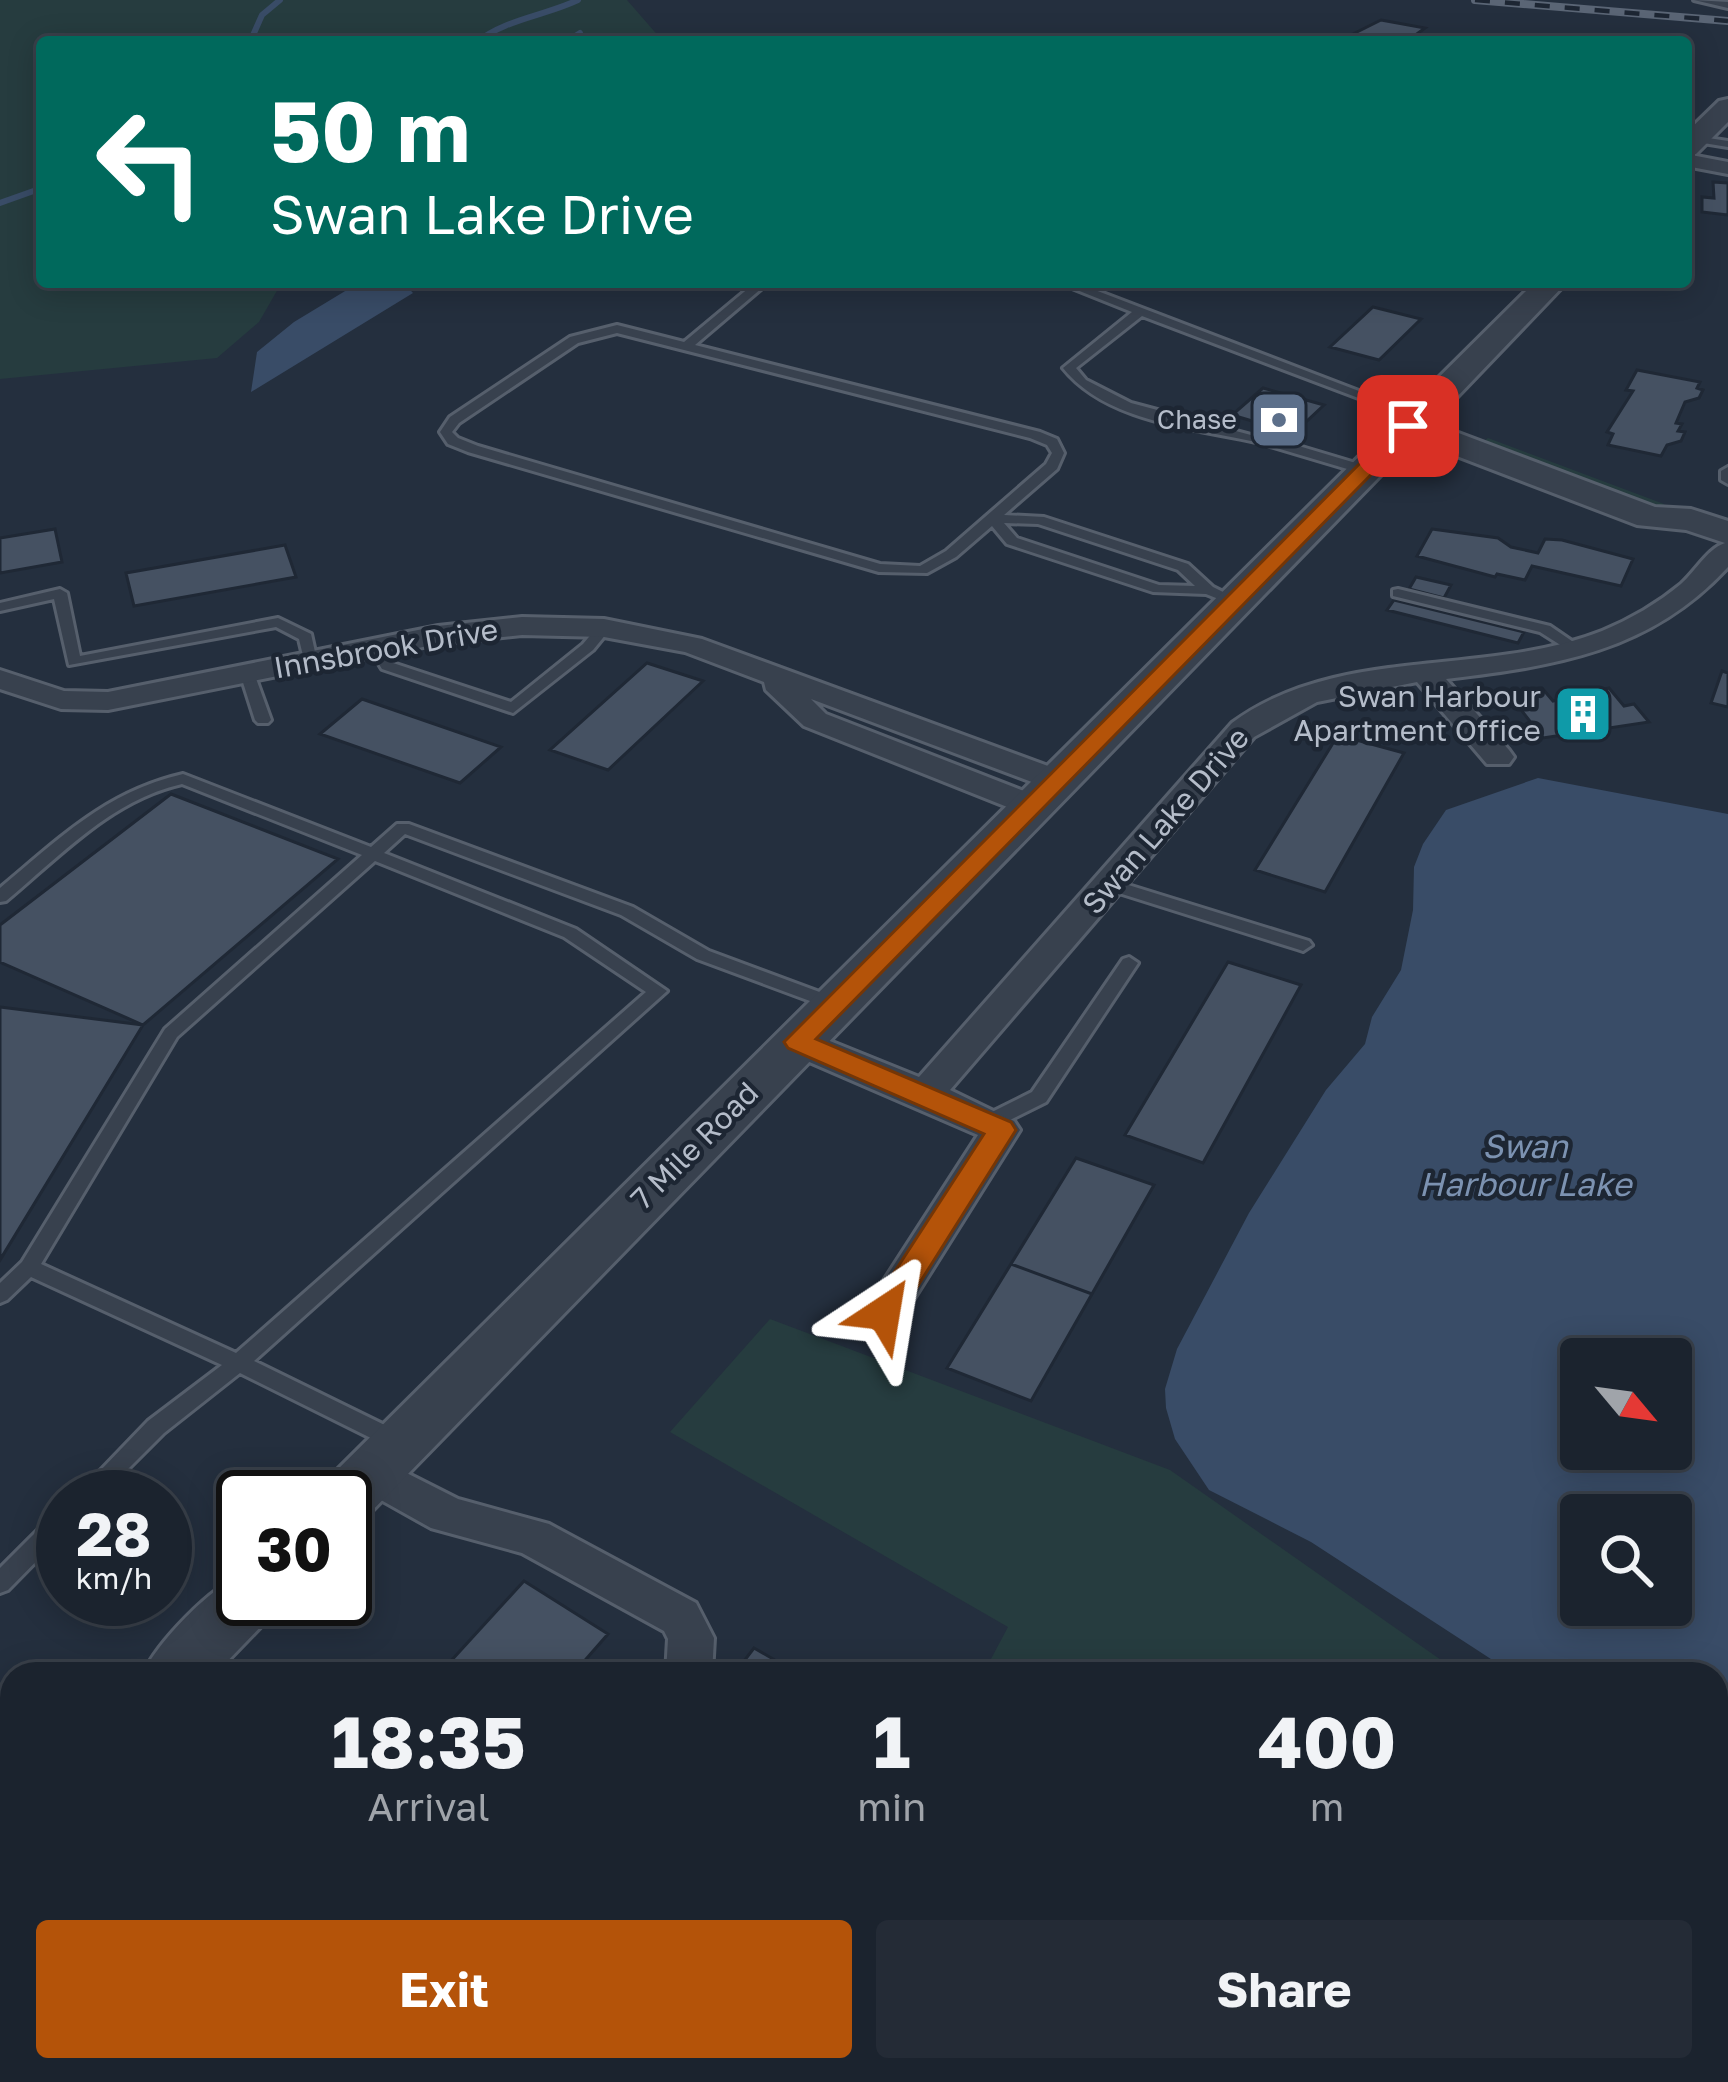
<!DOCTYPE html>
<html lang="en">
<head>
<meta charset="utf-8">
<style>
  body { margin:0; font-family:"Golos Text",sans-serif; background:#242b36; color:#f1f3f6; height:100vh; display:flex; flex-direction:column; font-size:45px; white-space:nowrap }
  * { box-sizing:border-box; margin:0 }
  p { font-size:39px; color:#a0a4aa }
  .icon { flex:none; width:66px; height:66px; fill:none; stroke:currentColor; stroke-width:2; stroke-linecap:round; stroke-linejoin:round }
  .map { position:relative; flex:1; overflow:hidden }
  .details { position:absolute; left:0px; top:1662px; width:1728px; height:420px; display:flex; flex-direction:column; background:#1b232e; border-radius:36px 36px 0 0; box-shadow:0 6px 30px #0003,0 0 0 3px #39404a }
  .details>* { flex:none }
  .guide { position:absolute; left:36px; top:36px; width:1656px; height:252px; border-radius:12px; box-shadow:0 6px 30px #0003,0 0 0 3px #39404a; background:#00695c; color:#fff; overflow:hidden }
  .needle { width:78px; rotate:119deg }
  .tools { position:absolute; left:1560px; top:1338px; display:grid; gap:24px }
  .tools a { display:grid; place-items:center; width:132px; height:132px; border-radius:12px; background:#1b232e; box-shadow:0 6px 30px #0003,0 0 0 3px #39404a; font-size:60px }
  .speed { position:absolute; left:36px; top:1470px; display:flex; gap:24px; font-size:60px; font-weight:700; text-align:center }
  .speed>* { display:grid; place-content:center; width:156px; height:156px; border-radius:50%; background:#1b232e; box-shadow:0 6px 30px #0003,0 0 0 3px #39404a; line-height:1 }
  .speed small { font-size:30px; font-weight:400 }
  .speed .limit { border:6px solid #111; border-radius:18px; background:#fff; color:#111 }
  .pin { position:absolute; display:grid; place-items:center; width:102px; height:102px; color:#fff; margin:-51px; border-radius:24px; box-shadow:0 6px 18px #0006 }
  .me { position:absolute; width:132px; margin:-66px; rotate:33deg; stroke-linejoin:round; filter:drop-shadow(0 0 9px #0008) }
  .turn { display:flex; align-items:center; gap:42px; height:252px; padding:0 36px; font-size:54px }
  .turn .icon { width:156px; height:156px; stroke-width:2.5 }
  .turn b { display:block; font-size:84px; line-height:102px }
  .eta { display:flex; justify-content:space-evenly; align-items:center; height:204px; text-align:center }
  .eta b { font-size:72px; font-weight:700; line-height:84px }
  .action { display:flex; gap:24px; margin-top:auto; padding:24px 36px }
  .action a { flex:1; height:138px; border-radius:12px; background:#b45309; color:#fff; font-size:48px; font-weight:700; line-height:138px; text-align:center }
  .action a+a { background:#242b36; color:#f1f3f6 }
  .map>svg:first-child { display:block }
</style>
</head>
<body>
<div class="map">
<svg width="1728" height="2082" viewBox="0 0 1728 2082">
  <rect width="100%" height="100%" fill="#242f3e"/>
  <path fill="#263c3f" d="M0 0H627L661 39 42 42V282H282L259 322 217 358 0 379Z
    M1488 438 1664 504 1666 510 1482 443Z
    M770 1319 1170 1470 1461 1674H983L1008 1627 670 1432Z
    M1716 1975 1728 1995V2082H754L760 2070H1716Z"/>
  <path fill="#394c67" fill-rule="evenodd" d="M360 282C378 282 401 277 413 293L251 392 257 352 294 322Z
    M1538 778 1728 814V1913L1716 1890V1674H1514L1311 1542 1209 1490 1175 1439 1166 1408 1165 1389 1177 1349 1249 1213 1326 1090 1365 1044 1372 1017 1401 970 1413 910 1414 867 1423 844 1446 810ZM1581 1359H1671V1449H1581ZM1581 1515H1671V1605H1581Z"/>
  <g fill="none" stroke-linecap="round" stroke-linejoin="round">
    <path stroke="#394c67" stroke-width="6" d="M250 42 262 15 280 0
      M477 42C506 19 544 16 578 0
      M566 42 580 33
      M0 203 42 188"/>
  </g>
  <path fill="#455162" stroke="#1f2835" stroke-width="3" d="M1381 20 1425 28 1410 39 1423 42H1337Z
    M1713 182 1728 183V215L1702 212V197L1714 198Z
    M1373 307 1421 319 1379 360 1330 347Z
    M1637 370 1700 382 1697 388 1703 390 1699 398 1685 402 1676 423 1682 424 1678 431 1685 432 1681 441 1667 445 1661 456 1608 445 1613 434 1607 432 1633 391 1626 390Z
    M1263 388 1324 405 1294 433 1285 431 1267 447 1250 442 1269 426 1232 415Z
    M55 529 62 562 0 573V538Z
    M1432 529 1498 538 1511 547 1538 553 1545 539 1562 540 1633 559 1621 586 1532 566 1525 580 1497 574 1495 577 1417 556Z
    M285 545 296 577 134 606 126 573Z
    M1416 577 1451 585 1444 598 1409 589Z
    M1394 600 1524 632 1518 643 1387 610Z
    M647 663 703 681 608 770 550 750Z
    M1722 671 1728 673V707L1711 703Z
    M1542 688 1553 701 1609 688 1624 706 1634 704 1649 722 1543 738 1508 693Z
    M362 699 501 747 460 783 320 734Z
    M1338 735 1404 753 1325 892 1255 870Z
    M171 794 338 859 143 1025 0 962V925Z
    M1228 962 1301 985 1203 1163 1125 1135Z
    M0 1007 143 1025 0 1260Z
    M1076 1158 1154 1185 1031 1401 947 1368Z
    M1076 1158 1154 1185 1092 1294 1011 1264Z
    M1011 1264 1092 1294 1031 1401 947 1368Z
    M524 1581 608 1634 573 1674H537L530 1670 526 1674H439Z
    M754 1648 799 1674H734Z"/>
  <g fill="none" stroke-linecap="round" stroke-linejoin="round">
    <defs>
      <path id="service" d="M1694 0 1728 2V8Z
        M1695 136 1728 141V147L1691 141V137Z
        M756 282H769L695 345 1040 432 1057 439 1064 453 1057 469 1004 515 1044 517 1188 564 1213 587 1243 602 1236 606 1206 594 1153 592 1007 544 992 526 956 557 927 573 879 572 468 452 448 444 440 432 450 417 570 337 617 325 684 342ZM617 333 1030 438 1047 445 1052 453 1046 464 946 551 920 566 880 564 478 446 458 438 452 432 459 423 578 343ZM1004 523 1038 524 1178 570 1195 586 1159 585 1017 538Z
        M1057 282H1074L1424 416 1414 419 1142 316 1076 368 1086 380 1131 403 1262 438 1256 442C1193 428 1106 422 1063 368L1132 312Z
        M1272 438 1369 467 1371 470 1364 474 1267 445V439Z
        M1728 467V484L1721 480V471Z
        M60 589 67 593 80 656 278 618 311 634 317 661 310 665 305 664 299 639 276 627 69 665 54 599 0 611V603Z
        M1398 589 1550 626 1585 650 1583 653H1573L1540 632 1393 596V590Z
        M604 624 611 628 593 650 513 713 382 669 369 648 376 644 381 645 393 663 511 702 583 644 599 625Z
        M247 669 254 673 271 720 268 723H258L255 720 240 673Z
        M183 774 371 847 397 824H409L633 907 709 951 841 1000 844 1004 835 1010 829 1008 697 959 621 915 405 834 384 853 576 929 667 991 254 1361 405 1435 408 1441 405 1447 397 1450 389 1447 240 1373 164 1433 100 1497H75L148 1421 222 1365 31 1277 7 1300 0 1303V1283L22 1262 165 1029 362 855 182 784C111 800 60 856 6 901L0 902V888C59 839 105 792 183 774ZM375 861 564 937 646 992 236 1353 41 1264 177 1037Z
        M1109 879 1309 941 1312 945 1303 951 1297 949 1103 888 1101 884 1103 880Z
        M1129 957 1138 963 1046 1102 994 1128H980L978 1123 980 1118 1032 1092 1123 959Z
        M63 1511V1534L8 1590 0 1593V1568L55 1513Z"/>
      <path id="minor" d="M1686 154 1728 162V174L1686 166Z
        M1728 542V567C1650 652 1555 666 1446 679L1509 750 1514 757 1509 764H1487L1417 682 1317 702 1254 737 950 1090 1014 1121 1020 1130 898 1324 884 1329 870 1324 864 1313 870 1302 978 1135 784 1051 779 1042 784 1033H810L919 1077 1232 723C1339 644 1483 678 1602 631 1631 619 1658 603 1681 584 1697 570 1708 547 1728 542Z
        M522 617 604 619 702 639 1067 773 1072 780 1056 789 1045 787 811 699 826 714 1042 798 1047 805 1031 815 1020 812 804 726 766 690 764 682 685 652 604 637 522 635 438 644 108 710 61 709 0 689V670L64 691 108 692 438 626Z
        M371 1455 458 1499 549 1524 696 1603 714 1638 712 1674H666L668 1639 664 1631 522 1553 431 1528 356 1486 349 1473 356 1460Z"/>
      <path id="tertiary" d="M1728 99V122L1696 154 1686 156V133L1719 101Z
        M1535 282H1567L1432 423 1655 507 1691 509 1728 521V544L1686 530 1637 525 1415 440 366 1517 345 1524V1497H317L324 1483Z
        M243 1575V1599H278L269 1618 215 1674H143C157 1643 211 1586 243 1575Z
        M12 1815V1886L0 1891V1819Z"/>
    </defs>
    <use href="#service" stroke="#565f6c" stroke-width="6"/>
    <use href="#minor" stroke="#565f6c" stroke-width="6"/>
    <use href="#tertiary" stroke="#565f6c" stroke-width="6"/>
    <use href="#service" fill="#38414e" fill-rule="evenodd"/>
    <use href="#minor" fill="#38414e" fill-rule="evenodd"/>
    <use href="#tertiary" fill="#38414e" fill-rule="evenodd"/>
    <defs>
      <path id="rail" d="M1475 0 1728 21"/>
    </defs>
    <use href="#rail" stroke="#5a6575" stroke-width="8"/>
    <use href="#rail" stroke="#1d2633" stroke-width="4.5" stroke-dasharray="15" stroke-linecap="butt"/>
  </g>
  <path fill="#b45309" stroke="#753606" stroke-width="3" d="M1408 420 1415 422V430L816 1039 1011 1122 1016 1130 895 1322H873L868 1313 873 1305 984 1134 788 1048 784 1042 1401 422Z"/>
  <defs>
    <symbol id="bank-square" viewBox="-11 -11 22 22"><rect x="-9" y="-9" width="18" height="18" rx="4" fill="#5c6f8a" stroke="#1d2633"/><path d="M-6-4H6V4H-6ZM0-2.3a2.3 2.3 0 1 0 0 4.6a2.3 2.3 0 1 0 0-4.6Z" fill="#fff"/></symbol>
    <symbol id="building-square" viewBox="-11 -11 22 22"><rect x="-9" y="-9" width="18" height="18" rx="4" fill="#0f9aa8" stroke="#1d2633"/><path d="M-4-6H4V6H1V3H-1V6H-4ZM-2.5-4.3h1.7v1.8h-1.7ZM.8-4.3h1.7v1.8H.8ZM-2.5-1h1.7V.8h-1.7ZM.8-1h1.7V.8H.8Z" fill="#fff"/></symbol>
  </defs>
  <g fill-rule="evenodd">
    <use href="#bank-square" x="1246" y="387" width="66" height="66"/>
    <use href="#building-square" x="1550" y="681" width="66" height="66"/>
  </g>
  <g text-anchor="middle" stroke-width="9" stroke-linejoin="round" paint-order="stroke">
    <g font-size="27" fill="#b4bcc9" stroke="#1d2633" text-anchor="end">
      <text x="1237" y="429">Chase</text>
    </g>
    <g font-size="30" fill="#b4bcc9" stroke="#1d2633">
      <text transform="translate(386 649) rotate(-10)" y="10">Innsbrook Drive</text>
      <text transform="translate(1166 821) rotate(-49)" y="10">Swan Lake Drive</text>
      <text transform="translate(695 1146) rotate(-45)" y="10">7 Mile Road</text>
    </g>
    <g font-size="30" fill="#b4bcc9" stroke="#1d2633" text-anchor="end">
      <text x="1541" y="707">Swan Harbour<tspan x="1541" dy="34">Apartment Office</tspan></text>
    </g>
    <g font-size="33" font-style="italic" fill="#7c92b1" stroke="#1d2633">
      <text x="1525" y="1158">Swan<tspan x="1525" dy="38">Harbour Lake</tspan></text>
    </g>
  </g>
</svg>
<div class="tools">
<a><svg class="needle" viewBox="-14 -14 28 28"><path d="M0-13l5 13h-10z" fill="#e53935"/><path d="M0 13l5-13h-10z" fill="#a0a4aa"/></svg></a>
<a><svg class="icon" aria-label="search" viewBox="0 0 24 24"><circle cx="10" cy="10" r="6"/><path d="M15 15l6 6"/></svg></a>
</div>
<div class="speed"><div>28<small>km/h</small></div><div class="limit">30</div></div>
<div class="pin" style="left:1408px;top:426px;background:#d93025"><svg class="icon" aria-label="arrive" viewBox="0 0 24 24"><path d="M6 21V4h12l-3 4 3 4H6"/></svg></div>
<svg class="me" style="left:884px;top:1313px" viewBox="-20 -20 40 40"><path d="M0-17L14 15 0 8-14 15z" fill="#b45309" stroke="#fff" stroke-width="4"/></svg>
<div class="guide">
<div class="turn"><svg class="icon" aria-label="left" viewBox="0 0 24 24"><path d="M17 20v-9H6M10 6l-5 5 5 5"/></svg><div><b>50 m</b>Swan Lake Drive</div></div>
</div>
<section class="details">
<div class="eta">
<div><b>18:35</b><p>Arrival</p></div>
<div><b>1</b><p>min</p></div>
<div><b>400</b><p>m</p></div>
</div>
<div class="action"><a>Exit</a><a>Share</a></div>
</section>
</div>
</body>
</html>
